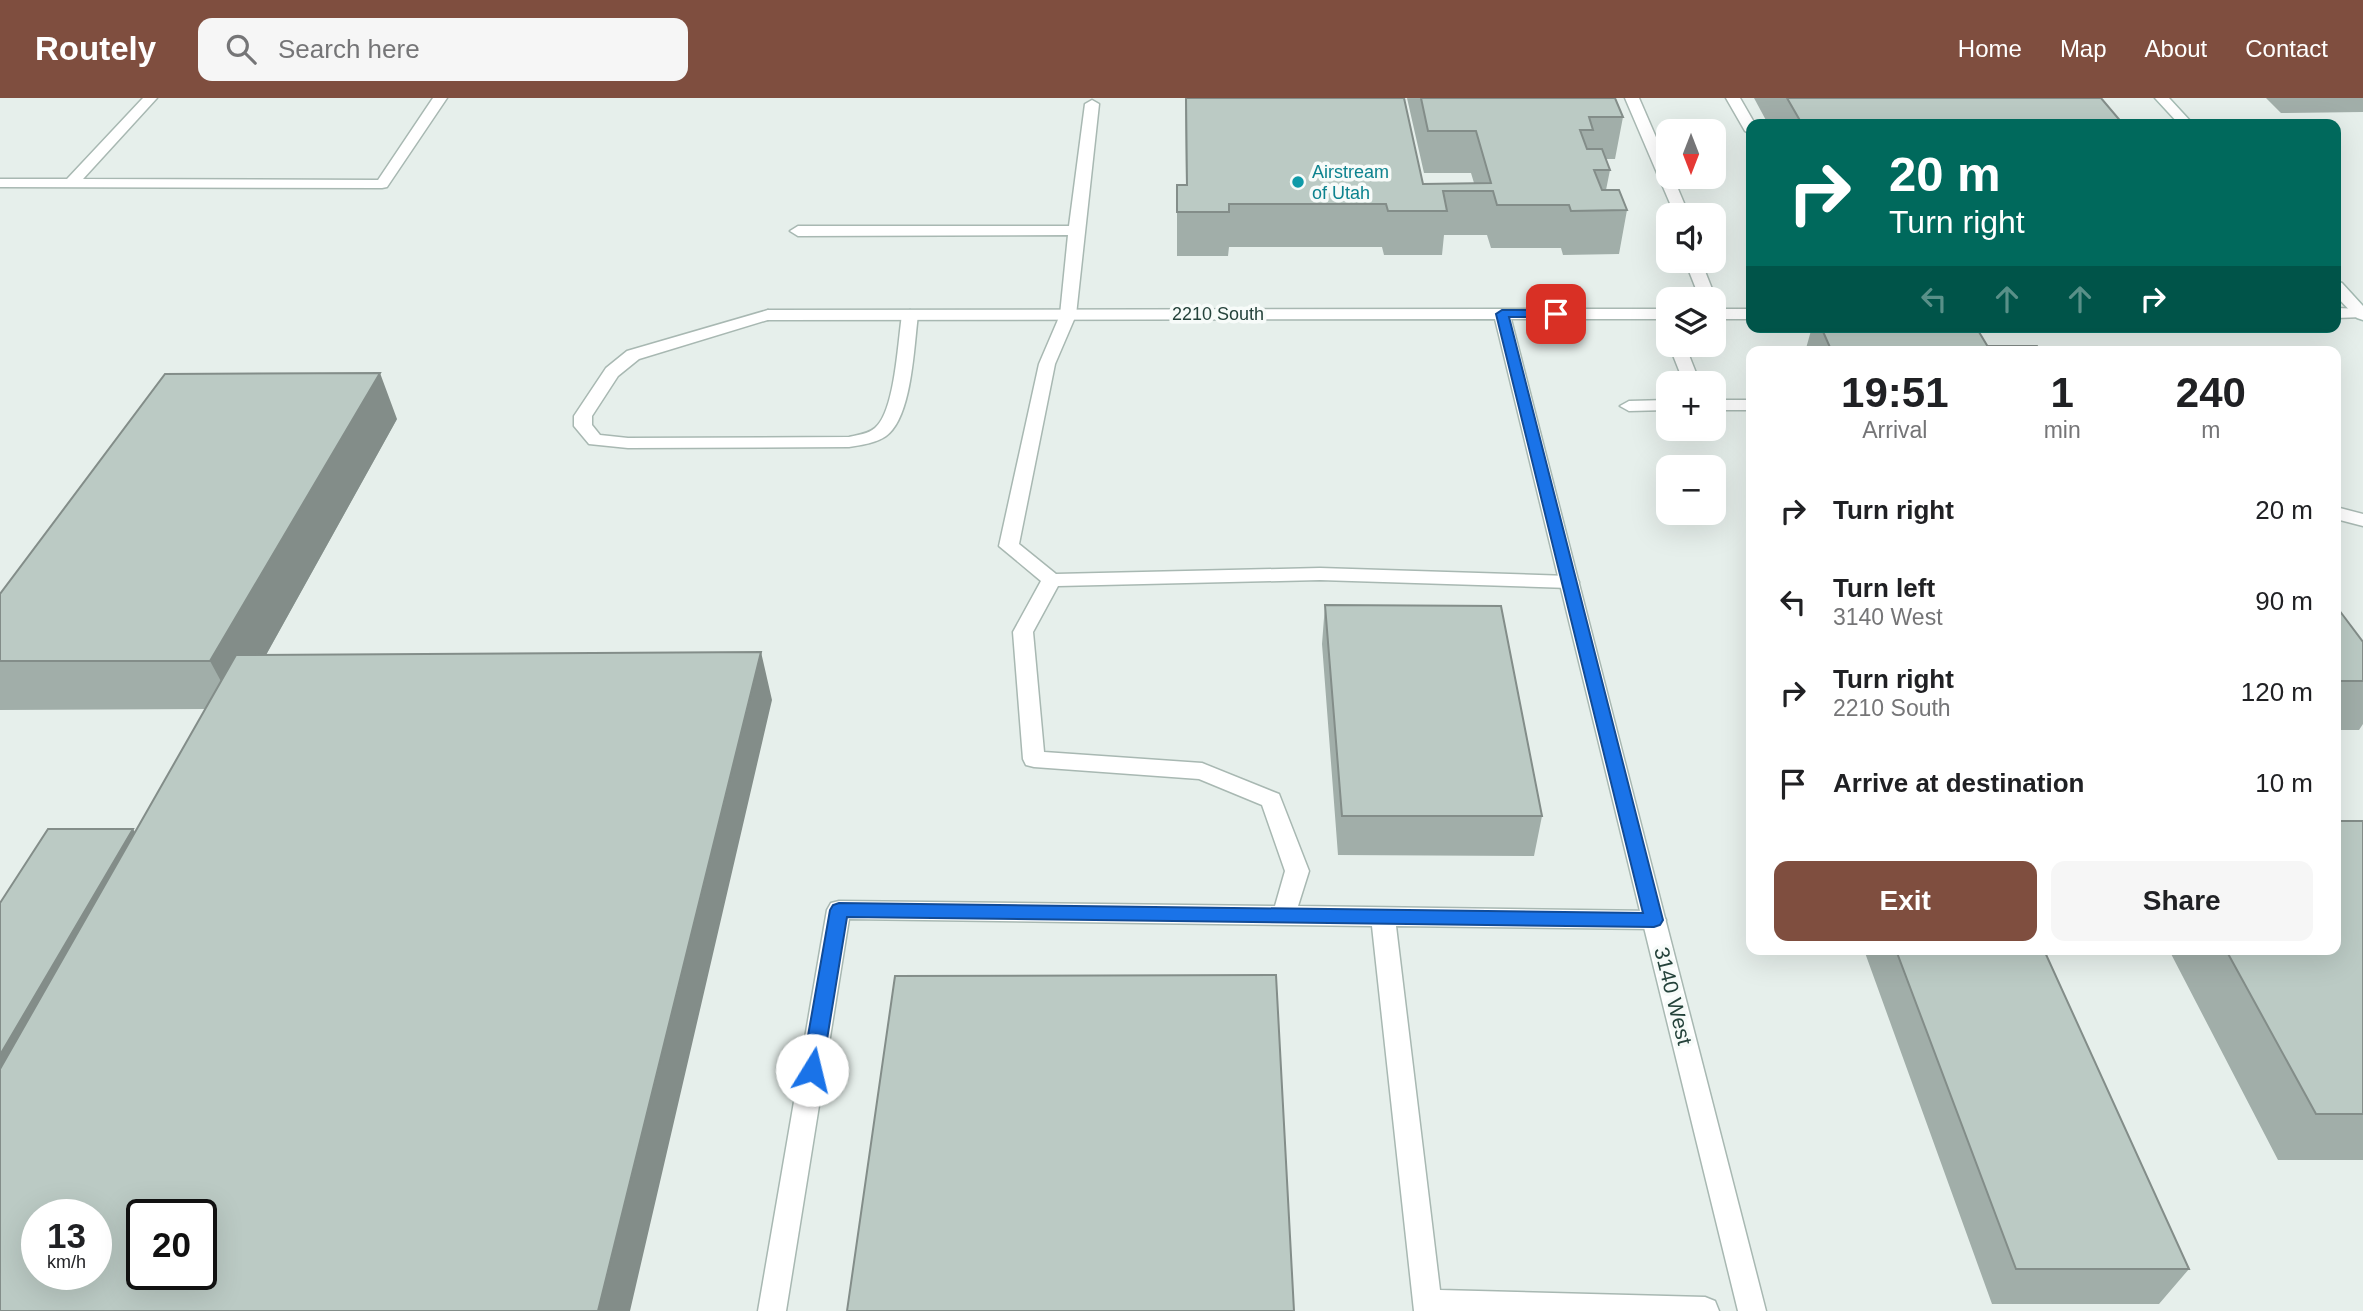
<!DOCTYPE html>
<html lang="en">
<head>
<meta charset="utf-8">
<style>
  body { margin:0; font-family:Arial,sans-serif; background:#f6f6f6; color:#202124; height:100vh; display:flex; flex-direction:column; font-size:26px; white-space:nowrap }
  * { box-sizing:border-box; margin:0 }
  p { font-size:23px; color:#757577 }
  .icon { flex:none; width:38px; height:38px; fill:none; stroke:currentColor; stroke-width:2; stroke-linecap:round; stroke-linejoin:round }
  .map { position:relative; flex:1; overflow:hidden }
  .side { position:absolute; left:1746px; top:248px; width:595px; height:609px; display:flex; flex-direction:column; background:#fff; border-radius:14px; box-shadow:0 7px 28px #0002 }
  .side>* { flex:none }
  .banner { position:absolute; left:1746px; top:21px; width:595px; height:214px; border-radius:14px; box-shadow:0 7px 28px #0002; background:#00695c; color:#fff; overflow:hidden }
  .needle { width:46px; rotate:180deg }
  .tools { position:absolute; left:1656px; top:21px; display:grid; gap:14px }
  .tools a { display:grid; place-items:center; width:70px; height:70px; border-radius:14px; background:#fff; box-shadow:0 7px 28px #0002; font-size:35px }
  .speed { position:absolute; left:21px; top:1101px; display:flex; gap:14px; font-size:35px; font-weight:700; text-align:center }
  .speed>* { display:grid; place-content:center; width:91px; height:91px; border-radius:50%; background:#fff; box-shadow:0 7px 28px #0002; line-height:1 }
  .speed small { font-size:18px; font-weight:400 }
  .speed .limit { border:4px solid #111; border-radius:10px; background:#fff; color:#111 }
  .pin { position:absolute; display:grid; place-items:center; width:60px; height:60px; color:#fff; margin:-30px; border-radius:14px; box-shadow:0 4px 10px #0006 }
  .me { position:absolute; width:77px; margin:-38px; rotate:9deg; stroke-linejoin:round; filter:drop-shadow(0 0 5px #0008) }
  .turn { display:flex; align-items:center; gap:24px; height:147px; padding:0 28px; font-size:32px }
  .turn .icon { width:91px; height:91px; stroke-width:2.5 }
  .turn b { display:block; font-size:49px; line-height:60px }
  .lanes { display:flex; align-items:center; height:66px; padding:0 28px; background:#0003; justify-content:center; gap:35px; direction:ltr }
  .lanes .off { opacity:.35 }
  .eta { display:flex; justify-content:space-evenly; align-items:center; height:119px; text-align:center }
  .eta b { font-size:42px; font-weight:800; line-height:49px }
  .cta { display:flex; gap:14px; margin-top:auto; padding:14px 28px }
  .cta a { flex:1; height:80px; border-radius:14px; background:#7f4e3f; color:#fff; font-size:28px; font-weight:800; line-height:80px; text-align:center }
  .cta a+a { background:#f6f6f6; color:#202124 }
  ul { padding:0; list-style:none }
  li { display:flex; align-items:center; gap:21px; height:91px; padding:0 28px }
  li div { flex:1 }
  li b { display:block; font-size:26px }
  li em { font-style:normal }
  header { display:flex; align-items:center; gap:42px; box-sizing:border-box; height:98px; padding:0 35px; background:#7f4e3f; color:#fff }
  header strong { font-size:33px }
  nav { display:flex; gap:38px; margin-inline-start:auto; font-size:24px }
  .search { width:490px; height:63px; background:#f6f6f6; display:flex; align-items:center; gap:18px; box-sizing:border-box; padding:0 24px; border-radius:14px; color:#757577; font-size:26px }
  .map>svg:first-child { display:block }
</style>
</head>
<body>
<header>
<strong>Routely</strong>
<div class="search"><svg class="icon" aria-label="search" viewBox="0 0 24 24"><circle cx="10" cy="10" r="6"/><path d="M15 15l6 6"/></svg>Search here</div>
<nav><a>Home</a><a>Map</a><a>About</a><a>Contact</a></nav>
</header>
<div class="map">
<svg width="2363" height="1213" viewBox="0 0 2363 1213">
  <rect width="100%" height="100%" fill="#e6efeb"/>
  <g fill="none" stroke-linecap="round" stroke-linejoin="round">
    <defs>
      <path id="service" d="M143 0H157L83 81 378 82 433 0H447L387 89 382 90 0 89V81H67Z
        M1625 0H1639L1668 67V79H1673L1689 117H1675Z
        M1726 0H1740L1755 26H1752V37L1745 33Z
        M1092 2 1099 6 1076 217 1055 266 1019 446 1056 476 1320 470 1569 478 1576 480 1579 484 1576 488 1569 490 1320 482 1058 488 1033 534 1044 654 1202 665 1279 696 1309 773 1298 808 1654 813 1662 815 1666 822 1662 829 1654 831 1396 828 1440 1192 1705 1199 1715 1203 1719 1213H1414L1372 828 849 821 786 1213H758L827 812 831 805 839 803 1275 808 1285 773 1262 707 1199 681 1034 669 1026 667 1023 661 1013 534 1041 483 999 448 1039 266 1060 217 1068 137 798 138 790 133 798 128H1069L1085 6Z
        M1685 163H1701L1716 201 1714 204 1713 201H1700Z
        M768 212 776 217 774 220 639 261 618 278 592 318V327L600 337 628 340 849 339C858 337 868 336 875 330 895 314 898 242 902 217L910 212 918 217C914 247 912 320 886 338 876 345 861 347 849 349L628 350 589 346 574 328V318L606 270 627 253Z
        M1669 247H1685L1700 285H1684Z
        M1668 302V312L1629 313 1620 308 1629 303Z
        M1713 302H1752V312H1713Z
        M2336 409 2363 416V428L2336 421Z"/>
      <path id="minor" d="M2336 210 2363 211V219L2336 220Z
        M1501 211H1668V221H1511L1766 1213H1738L1495 221 768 222 760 217 768 212Z
        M1713 211H1752V221H1713Z"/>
      <path id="secondary" d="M2155 0H2169L2193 26H2179Z
        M2336 183 2342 185 2363 208V222L2357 220 2336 198Z"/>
    </defs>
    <use href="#service" stroke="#a8b8b2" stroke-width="3"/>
    <use href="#minor" stroke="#a8b8b2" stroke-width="3"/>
    <use href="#secondary" stroke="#a4bbb3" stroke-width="3"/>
    <use href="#service" fill="#fff" fill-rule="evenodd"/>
    <use href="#minor" fill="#fff" fill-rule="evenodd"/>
    <use href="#secondary" fill="#fff" fill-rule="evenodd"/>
  </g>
  <path fill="#a1aea9" d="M1185 0H1404L1423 86 1474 85 1471 75H1424L1407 0H1615L1623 19 1615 61H1606L1610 72 1606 92 1627 112 1619 156 1563 157 1561 150H1491L1487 137H1444L1442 157H1384L1382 149H1229L1228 158H1177V87H1186Z
    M1754 0H2101L2123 26H1768Z
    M2266 0H2363V14L2281 15Z
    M1812 229H1976L1988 248 2040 254H1805Z
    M397 321 266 557 772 602 205 611 0 612V496Z
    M1325 507 1542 718 1534 758 1338 757 1322 546Z
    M2336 508 2363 544V626L2359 632H2336Z
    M2363 723V1062H2278L2169 852H2336Z
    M1864 852H2044L2189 1171 2159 1206H1992Z"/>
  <path fill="#838d89" d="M380 275 397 321 236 611 210 563Z
    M761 554 772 602 630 1213H598Z
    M133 731 158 770 0 1051V957Z"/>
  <path fill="#bbcac4" stroke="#838d89" stroke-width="2" fill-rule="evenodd" d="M1186 0H1404L1423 86 1491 85 1476 33H1428L1421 0H1615L1623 19H1589L1593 32H1580L1587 51H1602L1610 72H1594L1602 92H1619L1627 112 1571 113 1569 107H1497L1493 93H1443L1447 113H1388L1386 106H1229V114H1177V87H1187Z
    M1787 0H2101L2123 26H1802Z
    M1821 229H1976L1991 254H1832Z
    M1988 248H2037L2040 254H1991Z
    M380 275 210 563H0V496L165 276Z
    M1325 507 1501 508 1542 718H1342Z
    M2336 508 2363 544V583H2336Z
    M761 554 598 1213H0V971L236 557ZM37 1116H96V1176H37ZM142 1116H201V1176H142Z
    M2336 723H2363V1016H2316L2226 852H2336Z
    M48 731H133L0 957V805Z
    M1896 852H2044L2189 1171H2016Z
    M1276 877 1294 1213H847L895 878Z"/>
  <path fill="#1a73e8" stroke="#114b97" stroke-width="2" d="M1502 212H1556L1562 216 1556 219H1509L1663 822 1660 827 1654 829 847 819 822 972 819 978 812 981 805 978 802 972 830 812 833 807 839 805 1643 815 1496 216Z"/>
  <circle fill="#0f9aa8" stroke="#f7fbf9" stroke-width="2.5" cx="1298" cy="84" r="7"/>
  <g text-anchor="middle" stroke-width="7" stroke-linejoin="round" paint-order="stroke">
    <g font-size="18" fill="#0d838f" stroke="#f7fbf9" text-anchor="start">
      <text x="1312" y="80">Airstream<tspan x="1312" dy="21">of Utah</tspan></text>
    </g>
    <g font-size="18" fill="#24423a" stroke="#f7fbf9">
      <text x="1218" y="222">2210 South</text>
    </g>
    <g font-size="21" fill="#24423a" stroke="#f7fbf9">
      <text transform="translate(1673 898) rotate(76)" y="7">3140 West</text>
    </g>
  </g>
</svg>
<div class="tools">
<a><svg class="needle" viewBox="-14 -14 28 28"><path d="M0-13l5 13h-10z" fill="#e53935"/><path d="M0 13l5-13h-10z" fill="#757577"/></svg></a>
<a><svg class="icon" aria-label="sound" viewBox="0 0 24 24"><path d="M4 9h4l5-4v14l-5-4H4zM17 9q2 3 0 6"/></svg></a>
<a><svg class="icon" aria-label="layers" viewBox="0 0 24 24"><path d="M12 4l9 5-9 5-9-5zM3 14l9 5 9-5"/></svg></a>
<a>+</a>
<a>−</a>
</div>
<div class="speed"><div>13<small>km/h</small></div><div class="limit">20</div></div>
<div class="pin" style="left:1556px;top:216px;background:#d93025"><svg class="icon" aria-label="arrive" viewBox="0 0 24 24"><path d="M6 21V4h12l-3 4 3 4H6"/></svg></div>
<svg class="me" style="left:812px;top:972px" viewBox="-20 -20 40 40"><circle r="19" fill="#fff"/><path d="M0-13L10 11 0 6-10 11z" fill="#1a73e8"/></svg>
<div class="banner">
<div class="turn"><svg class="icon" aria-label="right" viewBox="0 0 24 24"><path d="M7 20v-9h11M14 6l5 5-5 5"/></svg><div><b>20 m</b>Turn right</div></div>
<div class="lanes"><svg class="icon off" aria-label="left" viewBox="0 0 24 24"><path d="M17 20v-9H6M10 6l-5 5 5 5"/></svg><svg class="icon off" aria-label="ahead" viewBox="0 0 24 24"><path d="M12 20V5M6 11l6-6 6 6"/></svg><svg class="icon off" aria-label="ahead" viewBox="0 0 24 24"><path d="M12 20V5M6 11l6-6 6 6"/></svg><svg class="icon" aria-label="right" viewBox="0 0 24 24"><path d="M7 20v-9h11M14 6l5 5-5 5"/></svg></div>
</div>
<section class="side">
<div class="eta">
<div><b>19:51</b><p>Arrival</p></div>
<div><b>1</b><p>min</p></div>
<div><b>240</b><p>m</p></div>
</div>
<ul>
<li><svg class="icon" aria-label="right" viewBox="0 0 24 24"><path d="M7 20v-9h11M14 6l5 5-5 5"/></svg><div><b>Turn right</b></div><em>20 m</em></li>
<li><svg class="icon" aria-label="left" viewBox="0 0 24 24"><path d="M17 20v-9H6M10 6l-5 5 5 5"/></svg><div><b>Turn left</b><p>3140 West</p></div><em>90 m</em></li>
<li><svg class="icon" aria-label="right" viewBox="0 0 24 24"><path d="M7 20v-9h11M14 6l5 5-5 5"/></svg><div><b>Turn right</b><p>2210 South</p></div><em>120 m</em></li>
<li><svg class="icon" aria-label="arrive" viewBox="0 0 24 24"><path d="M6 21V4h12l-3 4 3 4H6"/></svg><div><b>Arrive at destination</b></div><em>10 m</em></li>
</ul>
<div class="cta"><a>Exit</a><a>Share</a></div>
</section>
</div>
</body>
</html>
